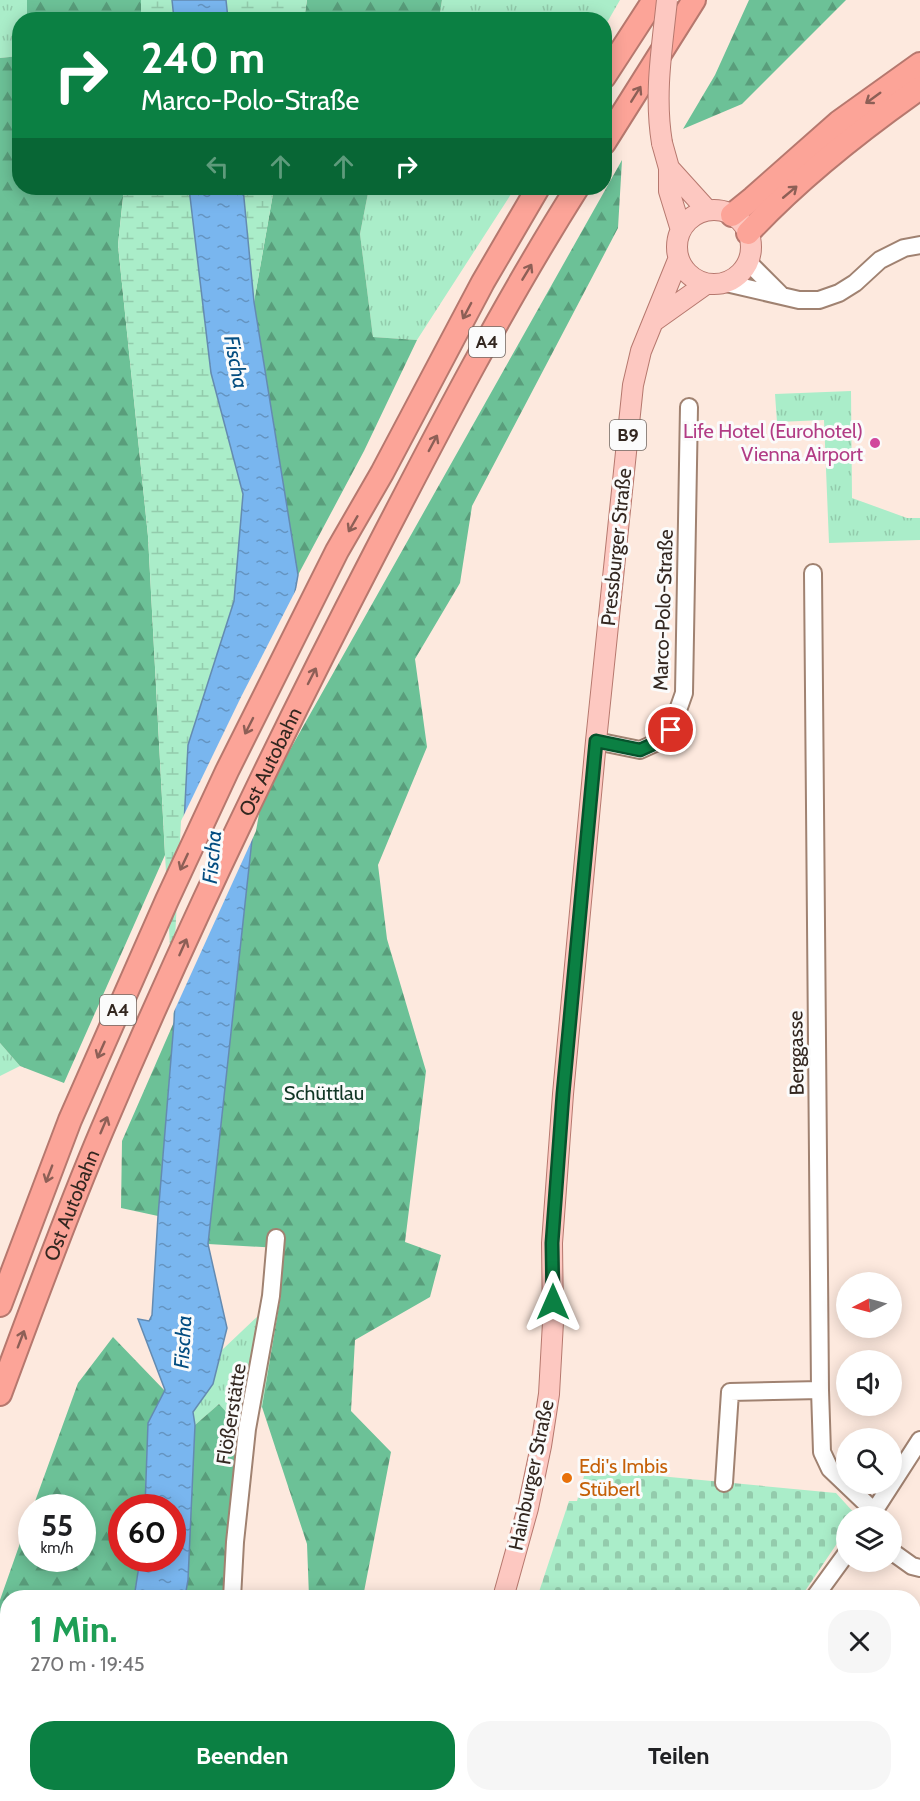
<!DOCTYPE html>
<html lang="de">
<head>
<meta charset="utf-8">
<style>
  body { margin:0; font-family:Cabin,sans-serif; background:#f6f6f6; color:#202124; height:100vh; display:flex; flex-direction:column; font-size:22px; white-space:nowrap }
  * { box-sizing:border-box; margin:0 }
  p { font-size:20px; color:#757577 }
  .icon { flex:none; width:33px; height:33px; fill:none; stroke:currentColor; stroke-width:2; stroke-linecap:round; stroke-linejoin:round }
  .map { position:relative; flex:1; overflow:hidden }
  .side { position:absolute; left:0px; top:1590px; width:921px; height:212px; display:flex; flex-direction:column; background:#fff; border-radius:24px 24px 0 0; box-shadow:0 3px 15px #0003 }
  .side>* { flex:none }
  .top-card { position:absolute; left:12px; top:12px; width:600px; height:183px; border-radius:24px; box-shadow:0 3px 15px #0003; background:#0b8043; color:#fff; overflow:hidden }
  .needle { width:39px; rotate:264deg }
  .tools { position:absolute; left:836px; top:1272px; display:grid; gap:12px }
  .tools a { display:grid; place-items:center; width:66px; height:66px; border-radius:50%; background:#fff; box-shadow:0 3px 15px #0003; font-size:30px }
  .speed { position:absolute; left:18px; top:1494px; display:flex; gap:12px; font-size:30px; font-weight:700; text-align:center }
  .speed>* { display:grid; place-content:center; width:78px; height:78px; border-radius:50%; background:#fff; box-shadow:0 3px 15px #0003; line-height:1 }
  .speed small { font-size:15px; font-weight:400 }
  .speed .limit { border:9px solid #d22; background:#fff; color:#111 }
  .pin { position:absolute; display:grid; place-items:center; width:51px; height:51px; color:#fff; margin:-26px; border:3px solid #fff; border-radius:50%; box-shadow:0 2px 6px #0007 }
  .me { position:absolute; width:66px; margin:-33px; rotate:0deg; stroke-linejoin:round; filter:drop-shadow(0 0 4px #0008) }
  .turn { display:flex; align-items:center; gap:21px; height:126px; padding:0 30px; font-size:27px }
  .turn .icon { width:78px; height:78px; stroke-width:2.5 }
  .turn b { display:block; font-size:42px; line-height:51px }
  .lanes { display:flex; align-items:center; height:57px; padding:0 30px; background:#0003; justify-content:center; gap:30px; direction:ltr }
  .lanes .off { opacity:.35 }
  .round { display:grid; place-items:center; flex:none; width:63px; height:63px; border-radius:24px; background:#f6f6f6 }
  .overview { display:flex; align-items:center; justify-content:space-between; height:102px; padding:0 30px }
  h1 { font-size:36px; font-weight:700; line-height:45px; color:#1e9e55 }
  .primary-button { display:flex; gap:12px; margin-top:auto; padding:12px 30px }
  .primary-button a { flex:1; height:69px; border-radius:24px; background:#0b8043; color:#fff; font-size:24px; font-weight:700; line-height:69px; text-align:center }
  .primary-button a+a { background:#f6f6f6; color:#202124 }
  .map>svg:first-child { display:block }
</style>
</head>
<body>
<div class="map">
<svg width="920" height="1801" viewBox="0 0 920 1801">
  <defs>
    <pattern id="grass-tufts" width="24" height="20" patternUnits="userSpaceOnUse" patternTransform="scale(1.5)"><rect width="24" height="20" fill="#aaedc9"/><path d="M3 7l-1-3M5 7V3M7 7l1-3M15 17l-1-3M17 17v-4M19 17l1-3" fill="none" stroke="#93cbac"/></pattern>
    <pattern id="forest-firs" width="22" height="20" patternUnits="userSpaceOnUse" patternTransform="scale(1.5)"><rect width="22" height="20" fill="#6cc197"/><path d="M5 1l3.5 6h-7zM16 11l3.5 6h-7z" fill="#599d7b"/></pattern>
    <pattern id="wetland-marsh" width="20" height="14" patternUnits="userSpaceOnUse" patternTransform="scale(1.5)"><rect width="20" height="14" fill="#aaedc9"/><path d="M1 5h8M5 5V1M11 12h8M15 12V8" fill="none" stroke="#93cbac"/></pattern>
    <pattern id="cemetery-stones" width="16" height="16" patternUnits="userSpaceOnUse" patternTransform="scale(1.5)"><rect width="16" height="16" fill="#aaedc9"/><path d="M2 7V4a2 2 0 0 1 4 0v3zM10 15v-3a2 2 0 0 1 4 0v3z" fill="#93cbac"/></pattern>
    <pattern id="water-ripples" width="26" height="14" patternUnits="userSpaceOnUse" patternTransform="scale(1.5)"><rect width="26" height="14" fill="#79b6ef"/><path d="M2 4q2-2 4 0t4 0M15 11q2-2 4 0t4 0" fill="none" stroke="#6494c1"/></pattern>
  </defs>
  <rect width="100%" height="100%" fill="#fde9de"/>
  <path fill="url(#grass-tufts)" d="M0 0H27V19L20 20 19 56 0 58Z
    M442 0H620L605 26 604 20 439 19Z
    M369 188H515L417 340 373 337 360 234Z
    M851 391 852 498 907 518H920V540L829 543 824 420 777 422 775 394Z
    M0 1043 20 1066 0 1076Z
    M281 1294 262 1407 240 1427 219 1404 195 1425 193 1412 213 1384 222 1350Z"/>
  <path fill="url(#forest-firs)" d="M27 0H141V19H27Z
    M307 0H442L439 19H304Z
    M749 0H846L742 104 683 129 715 75Z
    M19 56 20 188H124L118 245 148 536 165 855 64 1083 20 1066 0 1043V58Z
    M622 160 618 228 472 506 460 583 415 659 427 747 378 865 387 939 426 1071 405 1242 441 1255 430 1297 355 1340 351 1411 391 1452 363 1597H309L307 1544 262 1407 281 1294 279 1248 208 1244 255 812Z
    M274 188H369L360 234 373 337 417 340 364 451 298 575 254 302Z
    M174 1022 158 1216 121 1208 122 1141Z
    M113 1337 165 1391 148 1423 145 1507 122 1508V1558L140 1559 134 1597 8 1598V1794H101L100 1801H0V1600L31 1512 32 1558H82V1508L33 1507 78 1383Z
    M219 1404 240 1427 223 1597 185 1598 188 1580 195 1425Z"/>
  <path fill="url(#wetland-marsh)" d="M141 0H172L174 19H141Z
    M226 0H307L304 20 228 19Z
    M124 188H189L211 373 243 494 234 601 188 745 174 1022 148 536 118 245Z
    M243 188H274L254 302Z"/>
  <path fill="url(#cemetery-stones)" d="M586 1469 836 1493 856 1515 846 1516V1530L801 1597 537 1598 569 1501H577Z"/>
  <path fill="url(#water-ripples)" stroke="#648bb1" stroke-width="1.5" d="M172 0H226L228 19H174Z
    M189 188H243L254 302 298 575 255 812 208 1244 227 1328 213 1384 193 1412 195 1425 188 1580 185 1597 134 1598 140 1559 172 1558V1508L145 1507 148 1423 165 1390 138 1319 149 1321 152 1315 158 1216 174 1022 188 745 234 601 243 494 211 373Z
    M101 1794H155L154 1801H100Z"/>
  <path fill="#fde9de" d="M300 582 256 831 171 1018 181 821 241 697Z"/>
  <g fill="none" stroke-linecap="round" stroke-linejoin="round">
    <defs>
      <path id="minor" d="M748 262 780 294
        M726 283 799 300H819L839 293 855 283 880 260 904 248 920 245
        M813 573 820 1390 822 1452 830 1469 874 1511
        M596 741 640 750 662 740 671 730 684 693 689 407
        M724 1483 730 1392 820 1390
        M871 1516 920 1440
        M891 1551 912 1566 920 1568
        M232 1598 235 1542 247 1429 271 1296 276 1238
        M814 1598 846 1554
        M914 1766H920
        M196 1794V1801
        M653 1801 660 1794"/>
      <path id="major" d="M662 143 669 168V191L681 230
        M669 168 707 210
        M677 247a37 37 0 1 1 74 0a37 37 0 1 1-74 0Z
        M654 321 706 284
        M503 1598 528 1508 541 1446 549 1394 553 1322 552 1243 563 1094 596 741 633 385 641 351 678 260
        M444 1801 446 1794"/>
      <g id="highway">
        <path d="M604 77 654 0"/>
        <path d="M604 143 694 0"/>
        <path d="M732 215 753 198 839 122 920 64"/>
        <path d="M748 233C799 178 859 131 920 88"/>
        <path d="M0 1305 70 1120 167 900 227 771 337 551 382 473 483 282 538 188"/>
        <path id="s1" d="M0 1394C33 1305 65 1217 102 1130 185 934 277 742 375 553 439 429 503 305 577 188"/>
      </g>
    </defs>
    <use href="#minor" stroke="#a08271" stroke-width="20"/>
    <use href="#major" stroke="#b6786e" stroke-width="22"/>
    <use href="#highway" stroke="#b6786e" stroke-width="26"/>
    <use href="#minor" stroke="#fff" stroke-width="16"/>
    <use href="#major" stroke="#fdc8c1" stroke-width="20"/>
    <use href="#highway" stroke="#fca498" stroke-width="22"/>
    <defs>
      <path id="major-bridge" d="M662 143C654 95 662 48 667 0"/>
    </defs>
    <use href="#major-bridge" stroke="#b6786e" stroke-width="22" stroke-linecap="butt"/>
    <use href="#major-bridge" stroke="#fdc8c1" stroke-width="20"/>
  </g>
  <defs><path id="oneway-shaft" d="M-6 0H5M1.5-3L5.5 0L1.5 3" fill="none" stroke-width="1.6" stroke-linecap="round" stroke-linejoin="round" transform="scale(1.5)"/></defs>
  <g stroke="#8d5f56">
    <use href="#oneway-shaft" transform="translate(636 94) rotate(-58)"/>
    <use href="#oneway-shaft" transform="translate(873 98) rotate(144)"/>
    <use href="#oneway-shaft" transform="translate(790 192) rotate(-40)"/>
    <use href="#oneway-shaft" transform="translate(527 272) rotate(-59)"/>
    <use href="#oneway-shaft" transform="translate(467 311) rotate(118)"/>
    <use href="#oneway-shaft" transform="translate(433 443) rotate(-62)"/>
    <use href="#oneway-shaft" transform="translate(353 524) rotate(120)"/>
    <use href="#oneway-shaft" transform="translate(312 676) rotate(-63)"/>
    <use href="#oneway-shaft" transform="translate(249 726) rotate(117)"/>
    <use href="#oneway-shaft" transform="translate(184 862) rotate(115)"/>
    <use href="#oneway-shaft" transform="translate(183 947) rotate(-66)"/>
    <use href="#oneway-shaft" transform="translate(101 1050) rotate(114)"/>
    <use href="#oneway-shaft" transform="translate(104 1125) rotate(-67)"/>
    <use href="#oneway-shaft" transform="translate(49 1174) rotate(111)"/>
    <use href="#oneway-shaft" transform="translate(21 1339) rotate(-69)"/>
  </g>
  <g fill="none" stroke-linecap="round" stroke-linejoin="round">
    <defs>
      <path id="route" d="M553 1302 552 1243 563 1094 596 741 640 750 662 740 671 730"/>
    </defs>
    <use href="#route" stroke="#07532c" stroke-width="15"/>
    <use href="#route" stroke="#0b8043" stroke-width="10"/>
  </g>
  <circle fill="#d1479c" stroke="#fbfbfb" stroke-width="2" cx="875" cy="443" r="6"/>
  <circle fill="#e8710a" stroke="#fbfbfb" stroke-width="2" cx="567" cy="1478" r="6"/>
  <g text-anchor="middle" stroke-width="6" stroke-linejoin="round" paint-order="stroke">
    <g fill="#fbfbfb" stroke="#6f6762" stroke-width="1.5">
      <rect x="469" y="327" width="36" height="30" rx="4.5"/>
      <rect x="610" y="420" width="36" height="30" rx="4.5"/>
      <rect x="100" y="995" width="36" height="30" rx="4.5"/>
    </g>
    <g font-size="18" font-weight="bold" fill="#332720">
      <text x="487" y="348">A4</text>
      <text x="628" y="441">B9</text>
      <text x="118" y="1016">A4</text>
    </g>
    <g font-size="20" fill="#b23c85" stroke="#fbfbfb" text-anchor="end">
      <text x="863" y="438">Life Hotel (Eurohotel)<tspan x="863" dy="23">Vienna Airport</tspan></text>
    </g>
    <g font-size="20" fill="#332720" stroke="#fbfbfb">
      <text transform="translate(616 547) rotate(-84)" y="7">Pressburger Straße</text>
      <text transform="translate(663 610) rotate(-88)" y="7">Marco-Polo-Straße</text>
      <text dy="7" stroke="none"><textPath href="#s1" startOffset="688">Ost Autobahn</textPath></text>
      <text transform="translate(796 1053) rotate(-91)" y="7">Berggasse</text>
      <text dy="7" stroke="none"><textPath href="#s1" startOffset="202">Ost Autobahn</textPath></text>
      <text transform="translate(231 1414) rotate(-81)" y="7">Flößerstätte</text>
      <text transform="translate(531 1475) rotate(-78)" y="7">Hainburger Straße</text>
    </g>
    <g font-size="20" fill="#113625" stroke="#fbfbfb">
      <text x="324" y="1100">Schüttlau</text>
    </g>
    <g font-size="20" fill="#c56008" stroke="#fbfbfb" text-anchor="start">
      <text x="579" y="1473">Edi's Imbis<tspan x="579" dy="23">Stüberl</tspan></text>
    </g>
    <g font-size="21" font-style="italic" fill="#034d81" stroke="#fbfbfb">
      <text transform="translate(236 362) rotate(79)" y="7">Fischa</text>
      <text transform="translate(212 857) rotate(-85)" y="7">Fischa</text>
      <text transform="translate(183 1342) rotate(-87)" y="7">Fischa</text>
    </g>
  </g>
</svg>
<div class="tools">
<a><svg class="needle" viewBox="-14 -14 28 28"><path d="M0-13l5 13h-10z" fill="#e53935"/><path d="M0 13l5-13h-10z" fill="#757577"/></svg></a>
<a><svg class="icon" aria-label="sound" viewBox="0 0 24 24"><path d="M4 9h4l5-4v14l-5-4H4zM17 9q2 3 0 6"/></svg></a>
<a><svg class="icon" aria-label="search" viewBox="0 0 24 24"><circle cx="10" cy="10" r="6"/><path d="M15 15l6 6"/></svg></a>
<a><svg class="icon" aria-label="layers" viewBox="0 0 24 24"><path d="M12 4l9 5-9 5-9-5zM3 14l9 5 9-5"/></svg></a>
</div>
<div class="speed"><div>55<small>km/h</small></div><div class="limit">60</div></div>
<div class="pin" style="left:671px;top:730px;background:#d93025"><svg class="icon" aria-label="arrive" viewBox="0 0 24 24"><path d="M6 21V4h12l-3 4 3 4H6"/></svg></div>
<svg class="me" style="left:553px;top:1302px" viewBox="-20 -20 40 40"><path d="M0-17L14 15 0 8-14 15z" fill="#0b8043" stroke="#fff" stroke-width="4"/></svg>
<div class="top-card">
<div class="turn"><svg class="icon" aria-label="right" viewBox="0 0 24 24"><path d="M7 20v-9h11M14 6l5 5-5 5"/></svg><div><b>240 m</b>Marco-Polo-Straße</div></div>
<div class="lanes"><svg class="icon off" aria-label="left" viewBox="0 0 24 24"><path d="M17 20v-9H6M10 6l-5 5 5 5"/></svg><svg class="icon off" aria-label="ahead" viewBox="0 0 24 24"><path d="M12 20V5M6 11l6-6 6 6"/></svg><svg class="icon off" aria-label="ahead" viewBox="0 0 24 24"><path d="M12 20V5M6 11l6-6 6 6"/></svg><svg class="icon" aria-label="right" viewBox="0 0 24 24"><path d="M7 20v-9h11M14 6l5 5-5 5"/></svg></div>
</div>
<section class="side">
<div class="overview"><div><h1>1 Min.</h1><p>270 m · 19:45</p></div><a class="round"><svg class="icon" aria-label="close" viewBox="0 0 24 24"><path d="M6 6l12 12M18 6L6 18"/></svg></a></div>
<div class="primary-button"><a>Beenden</a><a>Teilen</a></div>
</section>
</div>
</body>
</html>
